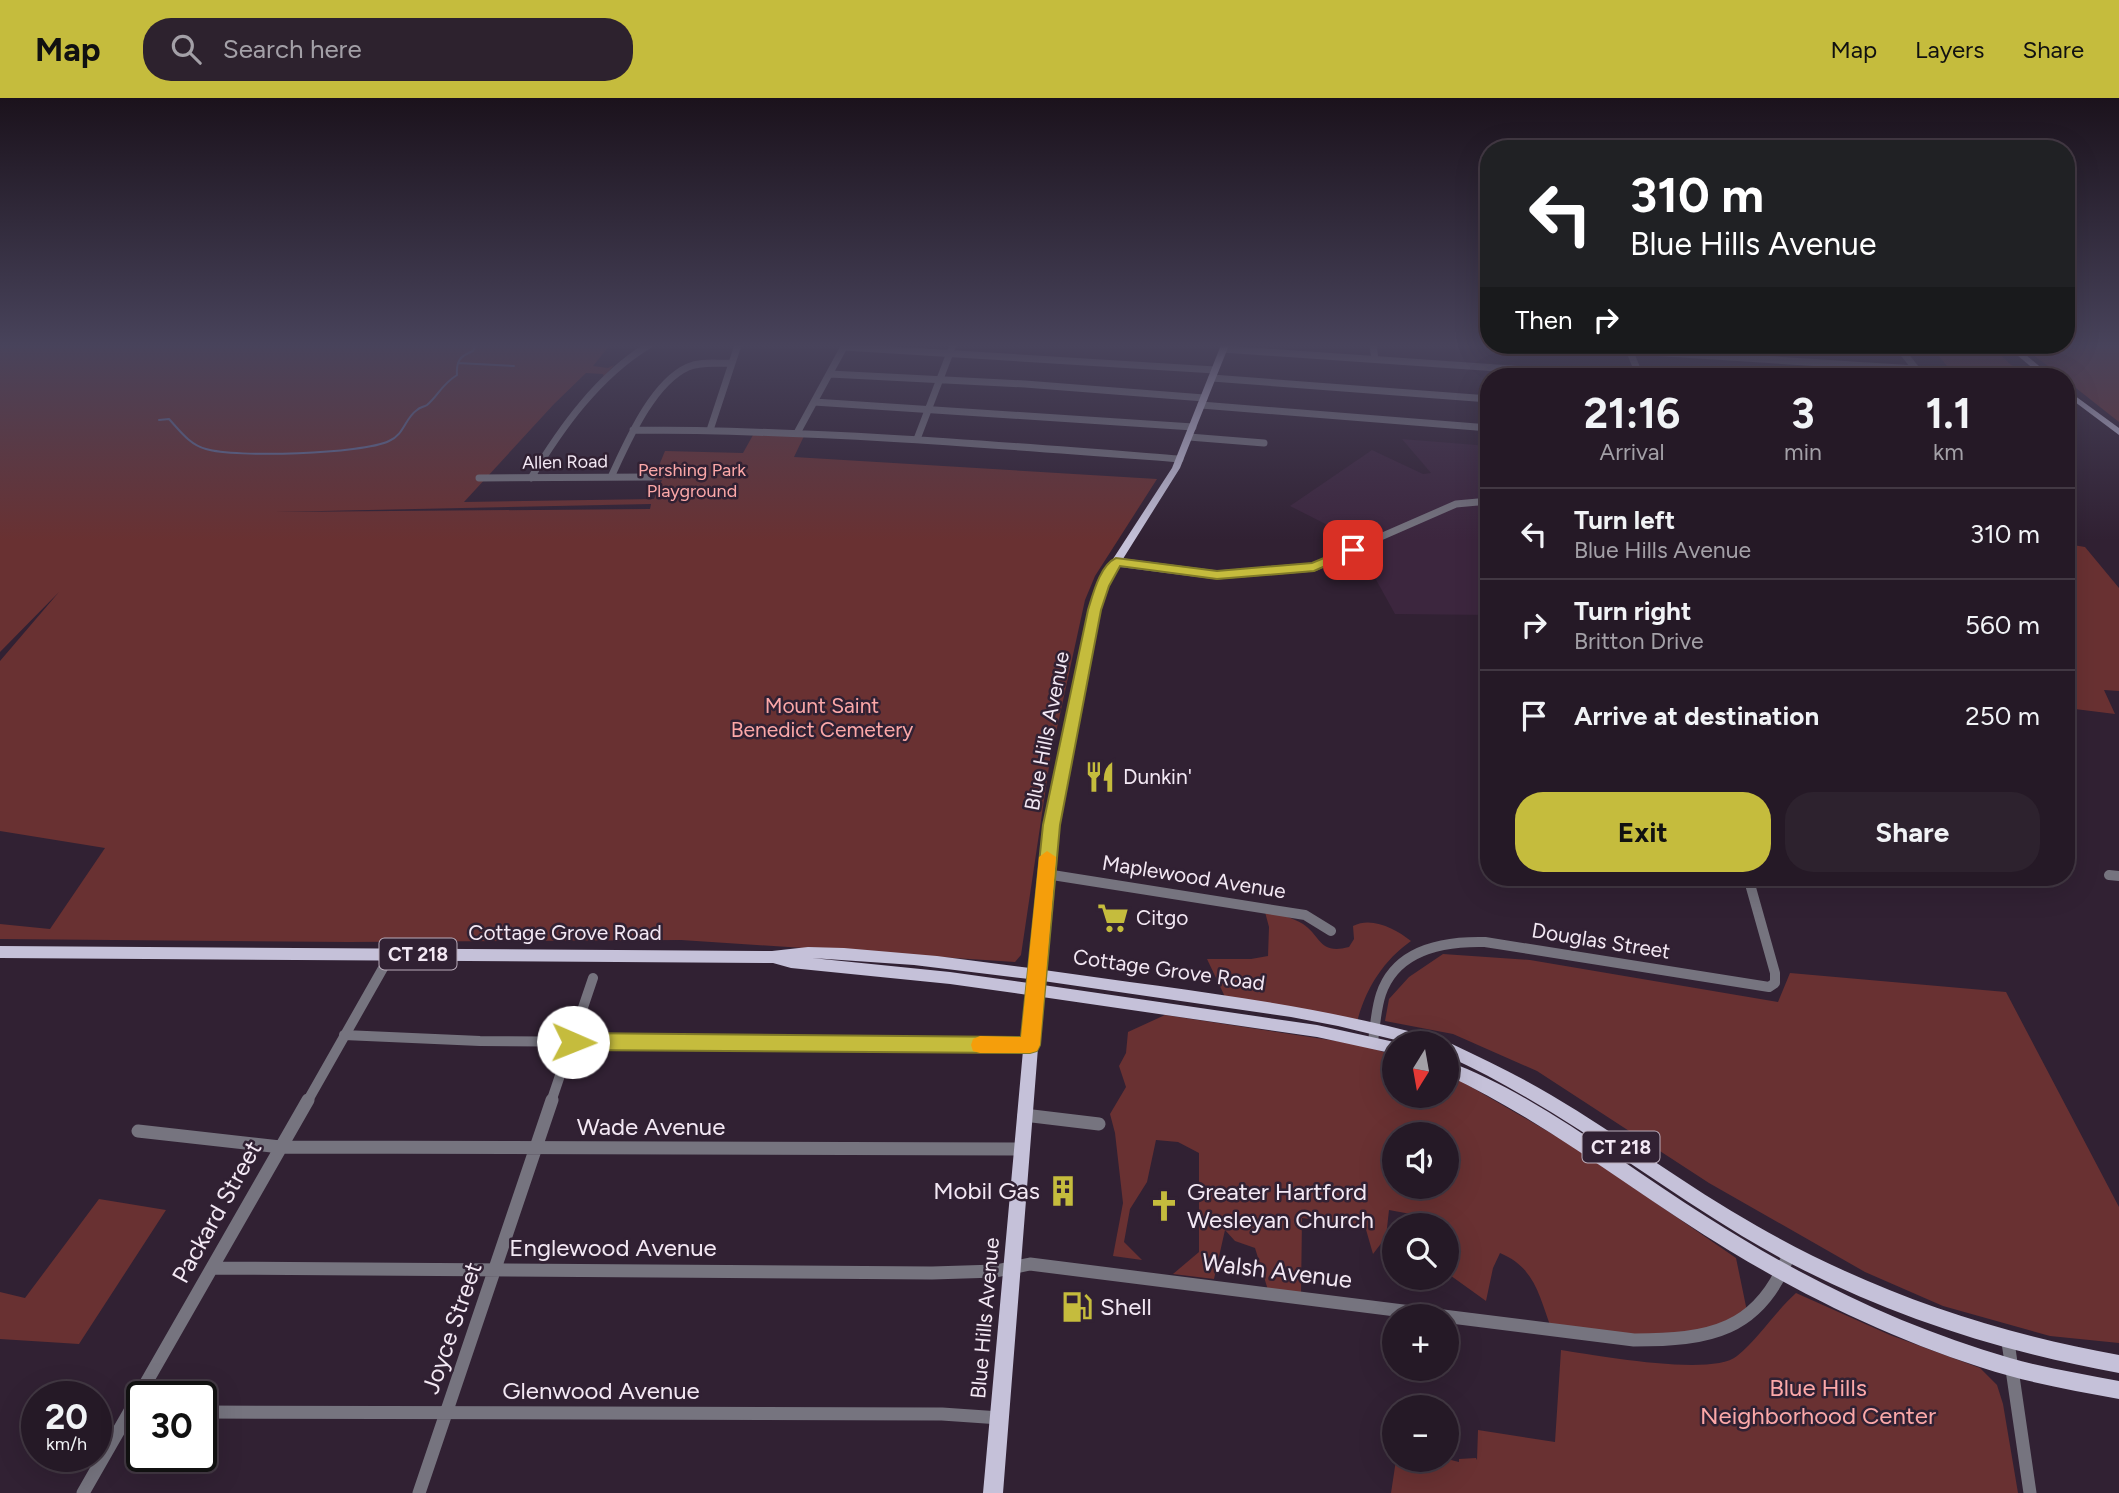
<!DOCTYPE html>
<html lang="en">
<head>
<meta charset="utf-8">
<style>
  body { margin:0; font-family:Figtree,sans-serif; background:#2d222e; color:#f1f3f6; height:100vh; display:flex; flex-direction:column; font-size:26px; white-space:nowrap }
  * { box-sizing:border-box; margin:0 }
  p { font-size:23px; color:#a3a0a7 }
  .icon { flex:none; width:38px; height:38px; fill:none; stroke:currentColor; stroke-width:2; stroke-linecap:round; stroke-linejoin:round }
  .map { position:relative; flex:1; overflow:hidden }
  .side { position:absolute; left:1480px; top:270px; width:595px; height:518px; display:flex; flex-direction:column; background:#251926; border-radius:28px; box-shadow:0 7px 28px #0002,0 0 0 2px #423843 }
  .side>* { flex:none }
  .hud { position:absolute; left:1480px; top:42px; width:595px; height:214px; border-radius:28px; box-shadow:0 7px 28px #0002,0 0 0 2px #423843; background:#202124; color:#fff; overflow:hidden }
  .needle { width:46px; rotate:191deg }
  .tools { position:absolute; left:1382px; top:933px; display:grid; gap:14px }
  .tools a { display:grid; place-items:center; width:77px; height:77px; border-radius:50%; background:#251926; box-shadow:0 7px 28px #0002,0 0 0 2px #423843; font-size:35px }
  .speed { position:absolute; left:21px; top:1283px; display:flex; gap:14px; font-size:35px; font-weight:700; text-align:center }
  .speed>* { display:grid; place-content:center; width:91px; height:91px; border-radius:50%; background:#251926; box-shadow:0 7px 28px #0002,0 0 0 2px #423843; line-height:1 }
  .speed small { font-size:18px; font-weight:400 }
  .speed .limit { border:4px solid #111; border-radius:10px; background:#fff; color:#111 }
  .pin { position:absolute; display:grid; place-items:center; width:60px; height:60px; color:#fff; margin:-30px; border-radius:14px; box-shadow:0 4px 10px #0006 }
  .me { position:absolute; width:77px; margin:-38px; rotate:91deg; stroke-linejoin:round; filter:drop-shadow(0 0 5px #0008) }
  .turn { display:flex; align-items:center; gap:24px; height:147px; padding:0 35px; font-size:32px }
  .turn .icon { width:91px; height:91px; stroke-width:2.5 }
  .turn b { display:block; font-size:49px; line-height:60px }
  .then { display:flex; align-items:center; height:66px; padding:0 35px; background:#0003; gap:14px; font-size:26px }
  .eta { display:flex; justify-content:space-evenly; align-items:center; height:119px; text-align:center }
  .eta b { font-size:42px; font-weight:700; line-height:49px }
  .cta { display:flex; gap:14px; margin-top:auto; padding:14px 35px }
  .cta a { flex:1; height:80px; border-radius:28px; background:#c5bc3d; color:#111; font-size:28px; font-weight:700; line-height:80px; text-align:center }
  .cta a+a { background:#2d222e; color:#f1f3f6 }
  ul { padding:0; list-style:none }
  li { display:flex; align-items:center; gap:21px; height:91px; padding:0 35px; border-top:2px solid #423843 }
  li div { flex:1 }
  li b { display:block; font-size:26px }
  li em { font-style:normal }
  header { display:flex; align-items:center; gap:42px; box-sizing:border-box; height:98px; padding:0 35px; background:#c5bc3d; color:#111 }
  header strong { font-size:33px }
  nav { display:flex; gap:38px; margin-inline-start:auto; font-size:24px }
  .search { width:490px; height:63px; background:#2d222e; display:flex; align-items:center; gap:18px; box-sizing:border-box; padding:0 24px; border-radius:28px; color:#a3a0a7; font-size:26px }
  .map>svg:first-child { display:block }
</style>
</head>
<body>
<header>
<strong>Map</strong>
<div class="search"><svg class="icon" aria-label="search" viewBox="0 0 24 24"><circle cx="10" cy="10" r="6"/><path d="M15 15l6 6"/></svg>Search here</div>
<nav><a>Map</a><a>Layers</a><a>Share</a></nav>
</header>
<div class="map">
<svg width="2119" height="1395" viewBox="0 0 2119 1395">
  <rect width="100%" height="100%" fill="#312133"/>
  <path fill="#3c263e" d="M1402 341 1489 348V499H1484L1489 517 1395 516 1353 440 1290 408 1372 352 1423 376 1431 375Z"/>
  <path fill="#693132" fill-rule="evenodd" d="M0 247H610L593 268 608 270 614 267 604 279 603 276 586 275 554 306 464 404 654 401 662 382H653L665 353 743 355 753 337 804 338 794 359 1157 381 1095 478 1085 502 1050 662 1021 857 1015 864 681 842 348 844 0 841V826L50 831 105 750 0 733V563L59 494 0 554ZM651 406 650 411 275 414Z
    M1930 247H1990L2011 267 2036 278H1955Z
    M2020 247H2119V324L2067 283V278H2061Z
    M2067 446 2085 449 2119 490V593L2104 592 2115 616 2067 610Z
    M1265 814C1279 816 1291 819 1303 826 1321 838 1319 857 1349 849L1354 841 1353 828C1372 818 1396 831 1411 843 1383 863 1366 890 1357 924L1227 903 1207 861H1251L1268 858 1269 829Z
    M1443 856 1530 862 1778 904 1790 875 2006 894 2119 1109V1245L2050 1238 1943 1208 1865 1174 1709 1085 1537 973 1453 936 1385 923 1389 901 1409 879Z
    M1165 917 1363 947 1395 958V998H1447V975L1573 1048 1736 1160 1748 1218 1675 1242 1552 1232C1539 1199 1536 1170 1500 1155L1493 1170 1486 1203 1447 1175V1127H1419L1416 1117 1389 1112 1386 1139 1373 1156 1365 1128 1302 1120 1301 1198 1268 1192 1255 1150 1235 1143 1225 1132 1214 1181 1173 1176 1199 1154V1055L1178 1044 1156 1042 1147 1084 1130 1111 1124 1144 1142 1162 1113 1158 1123 1105 1115 1035 1110 1016 1126 989 1119 968 1126 955 1128 934ZM1395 1036H1447V1088H1395Z
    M99 1101 166 1112 79 1246 0 1241V1194L25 1200Z
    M1796 1195 1890 1237 1980 1270 1997 1287 2003 1306 2018 1395H1391L1396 1362 1447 1361 1459 1364V1361L1476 1360 1477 1362 1478 1332 1555 1344 1561 1252C1595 1257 1712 1279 1737 1258 1759 1240 1775 1214 1796 1195Z"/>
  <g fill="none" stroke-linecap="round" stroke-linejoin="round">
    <path stroke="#626c94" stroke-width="2" d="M458 265 514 268
      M159 322 169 321C180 333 190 347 206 351 235 360 362 356 389 343 404 337 405 320 417 312 420 309 424 309 427 307 438 298 441 287 457 277 456 263 460 258 473 253L476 247"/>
    <path stroke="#76747f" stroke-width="7" d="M1373 247 1375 261
      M1542 247 1916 271 1897 247
      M1627 247 1640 278
      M844 249 1215 272
      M1223 251 1612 278
      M830 276 1025 286 1204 300
      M1212 280 1489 301
      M814 304 1193 329
      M1201 307 1489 330
      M633 332C816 332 998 347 1180 361
      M710 332 738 247
      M797 335 845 247
      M1189 339 1264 345
      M917 341 953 247
      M611 379C627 345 652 285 688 269 701 263 717 266 731 265
      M479 380 652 379
      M531 380C561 330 598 278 649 247
      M1369 444 1456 406 1489 403"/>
    <path stroke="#76747f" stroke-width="9" d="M1116 464 1217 477 1314 469 1373 443"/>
    <path stroke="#76747f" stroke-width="10" d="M1046 776 1305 817 1331 833
      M2109 777 2119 778
      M344 937 480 943 1030 947
      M1373 944C1375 928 1376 911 1381 896 1396 851 1444 843 1485 844L1769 889 1775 885V875L1748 779
      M307 1004 391 856
      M551 1004 593 880"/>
    <path stroke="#76747f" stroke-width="13" d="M1024 1017 1099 1026
      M138 1033 280 1049 1021 1051
      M212 1170 932 1175 996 1173 1030 1166 1634 1242C1708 1242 1760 1234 1789 1156
      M2008 1244 2030 1395
      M201 1314 942 1316 1000 1320
      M83 1395 308 1002
      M419 1395 552 1002"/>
    <path fill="#c5c1d9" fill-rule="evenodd" d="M1221 247H1229L1180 370 1121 464 1103 498 1057 727 1044 872C1174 891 1304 904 1431 939L1436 940 1438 945H1408L1338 928 1291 919 1043 883V887L1317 927 1399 945H1395V956L1317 939 1042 899 1003 1395H983L1028 897 950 886 791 870 773 865 0 860V848L772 853 808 849 844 850 937 858 1030 870 1045 727 1093 498 1111 464 1172 370ZM812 860 914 867 1029 881V885L950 874Z
      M2005 247H2014L2051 278H2042Z
      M2067 292 2119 330V337L2067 298Z
      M1446 945 1452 946C1486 962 1519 978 1551 997 1621 1038 1686 1088 1757 1128 1873 1194 1988 1233 2119 1257V1275C1986 1251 1858 1208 1742 1138 1643 1078 1553 1006 1447 958Z
      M1447 963C1541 998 1623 1067 1707 1119 1801 1179 1902 1229 2010 1260 2045 1270 2083 1276 2119 1283V1301C2083 1294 2046 1288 2010 1278 1912 1250 1818 1206 1730 1153 1635 1096 1549 1025 1447 977Z"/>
  </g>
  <linearGradient id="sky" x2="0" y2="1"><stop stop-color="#1b121c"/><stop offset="0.56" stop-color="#48435b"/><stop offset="1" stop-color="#48435b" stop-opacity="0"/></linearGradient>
  <rect width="2119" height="442" fill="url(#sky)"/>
  <path fill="#c5bc3d" stroke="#807a28" stroke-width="2" d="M1353 448 1359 452 1357 454 1314 473 1217 481 1120 468 1109 488 1101 512 1060 727 1040 947 1037 953 1030 955 573 952 566 950 563 944 566 938 573 935 1021 939 1043 727 1088 512C1093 496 1100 467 1116 460L1217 473 1312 465Z"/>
  <path fill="#f59e0b" d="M1047 753 1056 759 1040 947 1037 953 1030 955H980L973 953 971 947 973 941 980 938 1021 939 1039 759Z"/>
  <defs>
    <symbol id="restaurant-bare" viewBox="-9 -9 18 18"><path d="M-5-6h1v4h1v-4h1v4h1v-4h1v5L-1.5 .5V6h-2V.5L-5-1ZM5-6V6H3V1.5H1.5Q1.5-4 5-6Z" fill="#c5bc3d" stroke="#312133" stroke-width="2.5" paint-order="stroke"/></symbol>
    <symbol id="supermarket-bare" viewBox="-9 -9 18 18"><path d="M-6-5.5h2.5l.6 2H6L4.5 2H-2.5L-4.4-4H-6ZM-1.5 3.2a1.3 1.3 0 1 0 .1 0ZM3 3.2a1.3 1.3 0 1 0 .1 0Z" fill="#c5bc3d" stroke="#312133" stroke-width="2.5" paint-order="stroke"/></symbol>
    <symbol id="building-bare" viewBox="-9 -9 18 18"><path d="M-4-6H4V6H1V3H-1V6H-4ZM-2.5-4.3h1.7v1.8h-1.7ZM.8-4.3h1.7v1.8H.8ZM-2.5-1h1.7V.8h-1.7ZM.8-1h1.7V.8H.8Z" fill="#c5bc3d" stroke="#312133" stroke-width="2.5" paint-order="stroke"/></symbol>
    <symbol id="church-bare" viewBox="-9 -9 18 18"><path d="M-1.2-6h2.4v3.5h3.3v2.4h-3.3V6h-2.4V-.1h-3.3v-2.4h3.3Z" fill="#c5bc3d" stroke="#312133" stroke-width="2.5" paint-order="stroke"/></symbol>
    <symbol id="fuel-bare" viewBox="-9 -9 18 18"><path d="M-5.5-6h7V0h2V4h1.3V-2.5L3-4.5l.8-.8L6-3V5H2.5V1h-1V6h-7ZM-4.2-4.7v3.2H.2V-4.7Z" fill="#c5bc3d" stroke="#312133" stroke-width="2.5" paint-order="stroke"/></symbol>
  </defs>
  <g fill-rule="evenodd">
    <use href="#restaurant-bare" x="1078" y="657" width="44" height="44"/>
    <use href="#supermarket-bare" x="1091" y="798" width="44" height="44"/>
    <use href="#building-bare" x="1041" y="1071" width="44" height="44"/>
    <use href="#church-bare" x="1142" y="1086" width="44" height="44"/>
    <use href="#fuel-bare" x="1055" y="1187" width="44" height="44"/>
  </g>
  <g text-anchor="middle" stroke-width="5" stroke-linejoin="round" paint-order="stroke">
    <g font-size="18" fill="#f3e8f4" stroke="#312133">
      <text transform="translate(565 364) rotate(-1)" y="6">Allen Road</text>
    </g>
    <g font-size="18" fill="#fca8a8" stroke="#312133">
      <text x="692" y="378">Pershing Park<tspan x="692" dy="21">Playground</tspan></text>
    </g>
    <g fill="#312133" stroke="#b9acba" stroke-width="2">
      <rect x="379.5" y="840.5" width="77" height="31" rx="5"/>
      <rect x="1582.5" y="1033.5" width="77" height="31" rx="5"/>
    </g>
    <g font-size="19" font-weight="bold" fill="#f3e8f4">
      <text x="418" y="863">CT 218</text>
      <text x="1621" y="1056">CT 218</text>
    </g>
    <g font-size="21" fill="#fca8a8" stroke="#312133">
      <text x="822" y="615">Mount Saint<tspan x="822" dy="24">Benedict Cemetery</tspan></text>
    </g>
    <g font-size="21" fill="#f3e8f4" stroke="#312133">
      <text transform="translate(1047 633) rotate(-79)" y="7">Blue Hills Avenue</text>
      <text transform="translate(1194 779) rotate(9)" y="7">Maplewood Avenue</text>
      <text x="565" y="842">Cottage Grove Road</text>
      <text transform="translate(1601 843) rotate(9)" y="7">Douglas Street</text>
      <text transform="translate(1169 872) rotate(8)" y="7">Cottage Grove Road</text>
      <text transform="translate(985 1220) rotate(-85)" y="7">Blue Hills Avenue</text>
    </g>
    <g font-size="21" fill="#f3e8f4" stroke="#312133" text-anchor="start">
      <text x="1123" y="686">Dunkin'</text>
      <text x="1136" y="827">Citgo</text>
    </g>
    <g font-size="24" fill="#f3e8f4" stroke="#312133">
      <text x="651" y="1037">Wade Avenue</text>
      <text transform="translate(217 1114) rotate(-61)" y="8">Packard Street</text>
      <text x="613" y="1158">Englewood Avenue</text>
      <text transform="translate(1277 1173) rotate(7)" y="8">Walsh Avenue</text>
      <text transform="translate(452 1230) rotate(-71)" y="8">Joyce Street</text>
      <text x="601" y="1301">Glenwood Avenue</text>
    </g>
    <g font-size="24" fill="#f3e8f4" stroke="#312133" text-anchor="start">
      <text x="1040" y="1101" text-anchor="end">Mobil Gas</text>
      <text x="1187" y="1102">Greater Hartford<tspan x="1187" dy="28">Wesleyan Church</tspan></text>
      <text x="1100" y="1217">Shell</text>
    </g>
    <g font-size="24" fill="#fca8a8" stroke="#312133">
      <text x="1818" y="1298">Blue Hills<tspan x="1818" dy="28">Neighborhood Center</tspan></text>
    </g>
  </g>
</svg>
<div class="tools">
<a><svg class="needle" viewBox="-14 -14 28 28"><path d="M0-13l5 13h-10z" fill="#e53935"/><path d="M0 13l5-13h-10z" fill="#a3a0a7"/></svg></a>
<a><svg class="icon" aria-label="sound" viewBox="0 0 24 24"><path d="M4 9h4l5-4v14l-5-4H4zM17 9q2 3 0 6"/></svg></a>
<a><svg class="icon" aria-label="search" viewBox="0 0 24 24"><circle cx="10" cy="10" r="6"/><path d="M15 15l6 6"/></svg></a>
<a>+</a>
<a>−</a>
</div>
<div class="speed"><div>20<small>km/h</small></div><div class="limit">30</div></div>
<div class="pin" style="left:1353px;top:452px;background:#d93025"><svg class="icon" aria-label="arrive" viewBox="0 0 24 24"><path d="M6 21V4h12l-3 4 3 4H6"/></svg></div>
<svg class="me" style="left:573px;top:944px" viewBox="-20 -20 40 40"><circle r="19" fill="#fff"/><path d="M0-13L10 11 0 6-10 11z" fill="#c5bc3d"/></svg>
<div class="hud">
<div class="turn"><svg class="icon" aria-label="left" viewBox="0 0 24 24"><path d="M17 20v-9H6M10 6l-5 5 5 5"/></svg><div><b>310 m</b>Blue Hills Avenue</div></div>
<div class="then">Then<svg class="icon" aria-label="right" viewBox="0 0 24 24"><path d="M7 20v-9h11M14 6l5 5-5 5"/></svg></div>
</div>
<section class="side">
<div class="eta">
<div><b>21:16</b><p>Arrival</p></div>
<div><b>3</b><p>min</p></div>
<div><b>1.1</b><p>km</p></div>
</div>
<ul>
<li><svg class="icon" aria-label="left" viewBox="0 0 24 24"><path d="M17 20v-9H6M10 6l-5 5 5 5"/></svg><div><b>Turn left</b><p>Blue Hills Avenue</p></div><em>310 m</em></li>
<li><svg class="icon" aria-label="right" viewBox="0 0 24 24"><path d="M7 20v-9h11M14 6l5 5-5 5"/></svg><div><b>Turn right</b><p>Britton Drive</p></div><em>560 m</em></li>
<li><svg class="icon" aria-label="arrive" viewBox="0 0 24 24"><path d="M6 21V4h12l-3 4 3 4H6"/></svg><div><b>Arrive at destination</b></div><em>250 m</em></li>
</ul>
<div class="cta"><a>Exit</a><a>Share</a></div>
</section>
</div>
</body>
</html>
